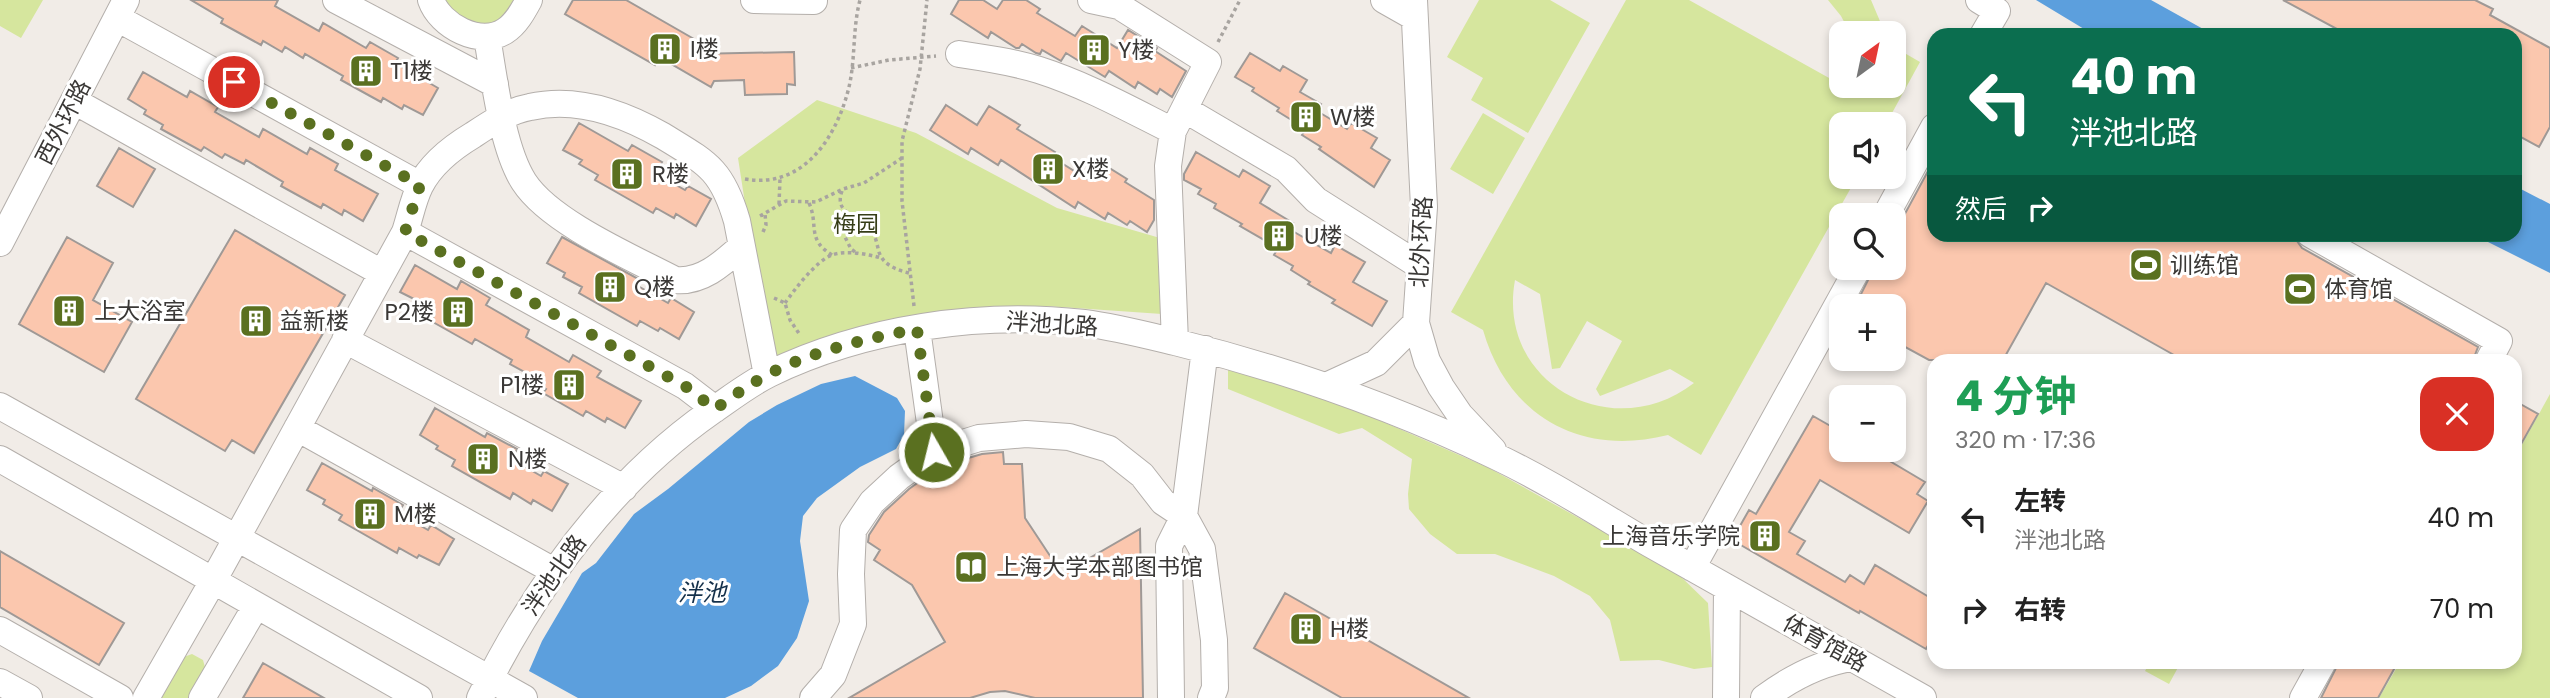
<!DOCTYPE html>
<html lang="zh">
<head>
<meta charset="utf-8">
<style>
  body { margin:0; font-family:Poppins,"Noto Sans SC",sans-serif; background:#f2f2f2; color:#222; height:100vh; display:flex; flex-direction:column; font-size:26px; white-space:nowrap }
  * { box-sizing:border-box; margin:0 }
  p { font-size:23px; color:#767676 }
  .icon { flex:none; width:38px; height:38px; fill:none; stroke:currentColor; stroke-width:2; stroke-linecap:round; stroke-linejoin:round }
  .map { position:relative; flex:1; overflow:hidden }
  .panel { position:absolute; left:1927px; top:354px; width:595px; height:315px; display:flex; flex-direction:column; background:#fff; border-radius:21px; box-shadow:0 4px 10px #0003 }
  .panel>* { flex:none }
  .top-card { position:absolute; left:1927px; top:28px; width:595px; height:214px; border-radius:21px; box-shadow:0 4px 10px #0003; background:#0b6e4f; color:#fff; overflow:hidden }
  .needle { width:46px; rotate:33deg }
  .buttons { position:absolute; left:1829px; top:21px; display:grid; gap:14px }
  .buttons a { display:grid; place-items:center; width:77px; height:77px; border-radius:14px; background:#fff; box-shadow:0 4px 10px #0003; font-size:35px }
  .pin { position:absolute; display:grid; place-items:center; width:60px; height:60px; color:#fff; margin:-30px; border:4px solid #fff; border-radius:50%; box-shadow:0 2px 7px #0007 }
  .me { position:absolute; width:77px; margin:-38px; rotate:352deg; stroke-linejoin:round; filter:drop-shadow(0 0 5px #0008) }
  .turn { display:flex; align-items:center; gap:24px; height:147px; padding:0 28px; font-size:32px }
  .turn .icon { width:91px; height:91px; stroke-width:2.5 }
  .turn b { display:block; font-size:49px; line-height:60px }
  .then { display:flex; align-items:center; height:66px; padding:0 28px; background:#0003; gap:14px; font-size:26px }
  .round { display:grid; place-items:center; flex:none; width:74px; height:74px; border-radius:21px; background:#f2f2f2 }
  .head { display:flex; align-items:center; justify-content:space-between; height:119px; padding:0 28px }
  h1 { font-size:42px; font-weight:700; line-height:52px; color:#1e9e55 }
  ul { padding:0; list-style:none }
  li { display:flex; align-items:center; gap:21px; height:91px; padding:0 28px }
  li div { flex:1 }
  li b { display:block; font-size:26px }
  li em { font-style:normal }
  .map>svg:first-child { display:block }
</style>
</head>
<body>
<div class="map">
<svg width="2550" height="698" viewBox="0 0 2550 698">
  <rect width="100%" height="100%" fill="#f1ece7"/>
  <path fill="#d6e69e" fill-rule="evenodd" d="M0 0H43L21 38 0 26Z
    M441 0H520L499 24 470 27Z
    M1479 0H1550L1590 23 1528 133 1471 100 1483 78 1447 57Z
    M1626 0H1689L1856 93 1858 86H1894V47L1920 62 1886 124H1841V177H1857L1701 455 1668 435C1581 457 1508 417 1483 330L1451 312ZM1515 280 1540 294 1552 369 1560 368 1587 321 1622 341 1596 389 1600 396 1670 369 1694 383C1613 446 1496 384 1515 280Z
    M1828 0H1871L1885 33H1850L1841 16Z
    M817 100 916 133 1057 208 1160 238 1162 314 1046 306 878 327 770 365 738 158Z
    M1483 113 1525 138 1493 194 1450 169Z
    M1228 366 1317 393 1489 468 1676 572 1708 603 1712 667 1694 669 1659 660 1620 661 1610 620 1590 596 1554 576 1495 554H1457L1430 534 1409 509 1408 494 1412 459 1362 428 1339 434 1228 389Z
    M2550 394V698H2379L2400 662H2515V457Z
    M192 654 203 660 206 671 190 698H159L181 658Z
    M2150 662H2181L2169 684 2145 671Z"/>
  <path fill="#5c9fdd" d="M2036 0H2151L2214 35H2094Z
    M2515 186 2550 204V273L2474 235 2515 234Z
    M855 376 897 398 905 411 904 435 896 449 860 467 817 498 803 516 800 541 809 601 797 638 778 666 751 686 725 698H578L529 671 542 641 582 573 596 563 634 514 668 489 749 422 777 405 821 384Z"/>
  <path fill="#fbc7ae" stroke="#9f9996" stroke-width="2" d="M191 0H278L275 6 319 31 323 23 366 48 370 42 398 58 395 63 438 88 423 115 404 105 402 109 383 98 381 102 341 80 343 76 305 54 303 58 285 47 282 52 263 41 261 45 221 23 223 19Z
    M573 0H626L701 43 694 54 794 52 795 85 787 84V94L745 95 744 80 714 81 711 87 659 57 655 65 565 14Z
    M959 0H983L997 9 1003 0H1026L1040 9 1037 13 1075 36 1082 26 1117 48 1128 30 1157 48 1155 51 1186 71 1172 97 1160 89 1157 94 1138 82 1135 88 1109 71 1105 77 1066 53 1061 61 1042 50 1040 54 1036 53 1022 44 1019 48H1016L991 32 988 38 951 14Z
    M2283 0H2475L2493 9 2490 15 2550 48V127L2539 147 2515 134V35H2348Z
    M1250 53 1280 71 1283 66 1307 80 1300 92 1321 104 1317 111 1347 129 1351 123 1377 138 1371 148 1390 160 1374 187 1319 149 1321 147 1302 135 1306 129 1277 111 1279 108 1252 91 1254 88 1235 77Z
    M143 72 187 97 190 91 218 107 215 112 259 137 263 129 307 154 310 148 338 164 335 170 378 194 363 221 344 210 342 215 323 204 321 208 281 186 283 182 246 160 244 164 225 154 222 158 204 147 201 151 161 129 163 125 144 114 146 110 128 99Z
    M946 105 977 125 989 106 1020 125 1017 129 1055 152 1052 157 1087 179 1098 161 1127 179 1125 182 1154 200V220L1147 232 1130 221 1127 225 1108 213 1105 219 1078 202 1075 208 1001 160 998 165 971 148 968 154 930 130Z
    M579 123 628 151 632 145 662 162 655 173 685 190 688 186 711 199 696 226 676 214 674 218 656 208 653 213 595 180 598 175 579 164 582 160 563 150Z
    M119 148 155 169 133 207 97 186Z
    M1196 152 1239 177 1243 170 1270 186 1260 203 1293 223 1289 229 1331 253 1335 245 1365 262 1353 282 1387 301 1372 326 1332 303 1335 300 1308 284 1310 282 1291 270 1293 266 1274 255 1278 248 1240 226 1242 224 1214 208 1216 204 1198 194 1201 189 1184 180V174Z
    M1934 160V234H2292L2302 248 2478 347 2473 360H2171L2174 355 2046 283 2003 360H1929L1894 341V306H1855L1874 268H1894V229L1900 223Z
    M235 230 345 295 254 453 232 440 225 451 136 399Z
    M67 237 113 263 93 300 132 322 104 372 19 324Z
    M562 237 642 281 638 286 668 303 671 298 694 312 679 339 660 328 658 331 640 321 637 326 579 293 582 287 563 277 565 273 547 263Z
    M415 265 457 289 461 281 490 298 486 305 529 330 526 337 569 362 573 355 601 371 597 377 641 401 625 428 607 418 605 422 586 411 583 416 543 393 546 389 526 378 528 374 510 364 512 360 475 339 472 344 431 321 434 316 415 306 418 301 400 292Z
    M2515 401 2538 414 2515 455Z
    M435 408 485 437 487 433 517 449 512 459 541 476 544 471 568 484 552 511 533 500 531 504 513 493 510 499 452 466 455 460 436 449 438 446 420 435Z
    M1813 416 1841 432V450H1871L1925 482 1917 494 1928 501 1909 533 1820 480 1789 532 1805 541 1797 554 1845 582 1850 575 1864 584 1875 565 1934 600V635L1926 649 1860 611 1859 613 1732 540 1749 510 1756 514Z
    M1003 452 1004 464H1022L1025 518 1062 574 1140 529 1143 698H1035L1005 691 990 692 970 698H849L945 642 912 585 874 560 880 550 868 542 869 535 884 512 909 489 941 466 982 454Z
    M322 463 372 491 373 488 403 505 398 513 428 530 431 525 454 539 439 565 419 555 417 558 399 548 397 553 339 520 342 515 323 504 325 500 307 490Z
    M0 551 124 623 99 665 0 607Z
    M1285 593 1315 610 1469 698H1342L1254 648Z
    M2339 662H2398L2378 698H2321Z
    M263 663 324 698H243Z"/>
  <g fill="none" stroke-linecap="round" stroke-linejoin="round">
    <defs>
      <path id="minor" d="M336 0 495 84
        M431 0C440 26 480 47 505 31 516 24 523 11 529 0
        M754 0 814 1
        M1091 0 1119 6 1208 62 1173 131 1168 166 1175 342
        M1384 0 1414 17
        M1414 0 1424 207 1416 323 1427 361 1441 387 1460 415 1493 450
        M1979 0 1997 11 1983 35
        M117 18 420 185
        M487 37C494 77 502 148 524 182 550 222 631 257 675 280 701 283 722 264 741 247
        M959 54C986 58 1013 62 1039 70 1086 85 1129 109 1173 131
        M74 101 382 273
        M1184 109 1286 169 1316 200 1420 266
        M1886 215 1934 127
        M405 232 685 386 715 409
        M2310 234 2499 341 2489 360
        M0 243 126 0
        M917 329 934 452
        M345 340 624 488
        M1326 386 1376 363 1416 323
        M0 406 524 698
        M297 428 554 571
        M0 459 419 698
        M1692 568 1858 268
        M0 630 120 698
        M0 682 29 698
        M146 698 213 581 405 232C410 217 413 200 420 186 431 164 453 147 473 135 491 123 509 111 530 107 577 96 623 113 663 136 707 163 722 169 737 221L767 375
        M202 698 256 606
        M480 698C535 587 609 483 712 411 731 398 749 384 769 374 864 328 980 311 1084 323 1115 327 1146 335 1175 342 1285 369 1393 407 1495 456 1548 481 1599 514 1650 544 1741 596 1832 647 1923 698
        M813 698 833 675 853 624 851 574 853 530 872 502 899 477 934 452 979 438 1026 434 1069 437 1109 449 1142 475 1163 502 1184 516 1202 549 1214 640 1215 688 1211 698
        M1171 698 1169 546 1184 516 1205 349
        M1726 698 1727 588
        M1764 698C1791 678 1819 663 1852 658
        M2303 698 2323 662"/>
    </defs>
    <use href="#minor" stroke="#b4afab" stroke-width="28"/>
    <path stroke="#a8a4a0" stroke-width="3.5" stroke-dasharray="3.5 3.5" stroke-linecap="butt" d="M1218 42 1240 0
      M851 68 889 60 936 56
      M745 179C802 189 835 140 848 91 856 61 852 30 860 0
      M842 191C833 215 861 216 872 231 876 237 877 245 879 252 883 265 897 270 909 273
      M809 203C819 225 806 239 832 255
      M779 204 780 179
      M760 216 786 201 816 202 843 189 864 183 902 158
      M856 220 845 237 851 249 858 254
      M763 232 766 225 765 214
      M774 298 785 303 790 320 800 335
      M785 303C795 289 816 261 832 255 845 250 868 254 881 258
      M914 306 902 201V141L920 69 927 0"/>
    <use href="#minor" stroke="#fff" stroke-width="26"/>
  </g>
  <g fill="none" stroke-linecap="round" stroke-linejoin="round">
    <path stroke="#5a7020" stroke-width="12" stroke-dasharray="0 21.6" d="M234 82 420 185 405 232 685 386 715 409C731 398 747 386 765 376 811 351 866 339 917 329L934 452"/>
  </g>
  <defs>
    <symbol id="building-square" viewBox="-11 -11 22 22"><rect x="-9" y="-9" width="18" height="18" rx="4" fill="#5a7020" stroke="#fff"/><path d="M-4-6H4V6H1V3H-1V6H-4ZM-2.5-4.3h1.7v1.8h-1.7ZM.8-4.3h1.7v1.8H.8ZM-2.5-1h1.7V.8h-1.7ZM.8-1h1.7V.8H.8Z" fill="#fff"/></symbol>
    <symbol id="stadium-square" viewBox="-11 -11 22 22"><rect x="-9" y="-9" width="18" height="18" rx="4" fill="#5a7020" stroke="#fff"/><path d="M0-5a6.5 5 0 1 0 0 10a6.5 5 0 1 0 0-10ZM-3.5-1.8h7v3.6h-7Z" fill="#fff"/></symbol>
    <symbol id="library-square" viewBox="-11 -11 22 22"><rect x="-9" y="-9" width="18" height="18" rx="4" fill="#5a7020" stroke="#fff"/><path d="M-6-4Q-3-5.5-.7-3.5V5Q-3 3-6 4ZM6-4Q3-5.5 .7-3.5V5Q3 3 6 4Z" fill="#fff"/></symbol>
  </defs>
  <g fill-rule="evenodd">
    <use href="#building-square" x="646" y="30" width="38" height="38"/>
    <use href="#building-square" x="1075" y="31" width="38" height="38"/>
    <use href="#building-square" x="347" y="52" width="38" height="38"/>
    <use href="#building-square" x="1287" y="98" width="38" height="38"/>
    <use href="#building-square" x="1029" y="150" width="38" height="38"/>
    <use href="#building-square" x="608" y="155" width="38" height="38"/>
    <use href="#building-square" x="1260" y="217" width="38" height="38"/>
    <use href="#stadium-square" x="2127" y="246" width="38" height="38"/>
    <use href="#building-square" x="591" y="268" width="38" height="38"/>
    <use href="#stadium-square" x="2281" y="270" width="38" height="38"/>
    <use href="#building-square" x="50" y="292" width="38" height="38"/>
    <use href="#building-square" x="439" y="293" width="38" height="38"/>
    <use href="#building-square" x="237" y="302" width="38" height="38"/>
    <use href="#building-square" x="550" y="366" width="38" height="38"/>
    <use href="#building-square" x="464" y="440" width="38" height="38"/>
    <use href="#building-square" x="351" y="495" width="38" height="38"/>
    <use href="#building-square" x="1746" y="517" width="38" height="38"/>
    <use href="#library-square" x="952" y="548" width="38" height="38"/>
    <use href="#building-square" x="1287" y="610" width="38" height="38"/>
  </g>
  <g text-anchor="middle" stroke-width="6" stroke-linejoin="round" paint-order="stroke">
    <g font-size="23" fill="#3a3836" stroke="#fff" text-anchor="start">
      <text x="690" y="57">I楼</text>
      <text x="1118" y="58">Y楼</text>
      <text x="390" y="79">T1楼</text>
      <text x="1330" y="125">W楼</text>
      <text x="1072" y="177">X楼</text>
      <text x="652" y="182">R楼</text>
      <text x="1304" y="244">U楼</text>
      <text x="2170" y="273">训练馆</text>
      <text x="634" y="295">Q楼</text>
      <text x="2324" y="297">体育馆</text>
      <text x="94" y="319">上大浴室</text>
      <text x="434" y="320" text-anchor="end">P2楼</text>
      <text x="280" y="329">益新楼</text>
      <text x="544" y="393" text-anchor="end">P1楼</text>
      <text x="508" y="467">N楼</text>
      <text x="394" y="522">M楼</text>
      <text x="1740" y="544" text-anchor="end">上海音乐学院</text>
      <text x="996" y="575">上海大学本部图书馆</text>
      <text x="1330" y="637">H楼</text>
    </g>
    <g font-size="23" fill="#3a3836" stroke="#fff">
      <text transform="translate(63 122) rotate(-63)" y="8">西外环路</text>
      <text transform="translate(1421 242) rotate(-87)" y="8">北外环路</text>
      <text transform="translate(1052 324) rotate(4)" y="8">泮池北路</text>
      <text transform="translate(554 575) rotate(-55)" y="8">泮池北路</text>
      <text transform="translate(1825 643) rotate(29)" y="8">体育馆路</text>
    </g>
    <g font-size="23" fill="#363d17" stroke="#fff">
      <text x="856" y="232">梅园</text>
    </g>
    <g font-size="24" font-style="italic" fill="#14304a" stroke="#fff">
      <text x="702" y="601">泮池</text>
    </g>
  </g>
</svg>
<div class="buttons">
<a><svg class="needle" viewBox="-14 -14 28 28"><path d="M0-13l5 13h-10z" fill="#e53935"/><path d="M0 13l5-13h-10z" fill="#767676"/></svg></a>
<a><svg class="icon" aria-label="sound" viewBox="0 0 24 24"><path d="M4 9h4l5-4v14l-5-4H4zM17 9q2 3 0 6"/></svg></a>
<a><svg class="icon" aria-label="search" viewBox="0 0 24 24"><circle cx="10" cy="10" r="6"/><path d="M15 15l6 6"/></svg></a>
<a>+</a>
<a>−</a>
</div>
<div class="pin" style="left:234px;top:82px;background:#d93025"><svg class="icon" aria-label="arrive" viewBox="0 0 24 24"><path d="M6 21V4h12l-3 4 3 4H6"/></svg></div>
<svg class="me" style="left:934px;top:452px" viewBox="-20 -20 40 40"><circle r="17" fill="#5a7020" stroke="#fff" stroke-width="3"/><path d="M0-11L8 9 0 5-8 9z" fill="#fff"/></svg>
<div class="top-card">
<div class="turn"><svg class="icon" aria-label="left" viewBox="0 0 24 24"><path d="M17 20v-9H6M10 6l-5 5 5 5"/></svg><div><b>40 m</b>泮池北路</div></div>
<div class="then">然后<svg class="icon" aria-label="right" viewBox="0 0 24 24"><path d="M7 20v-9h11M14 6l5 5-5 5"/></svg></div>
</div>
<section class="panel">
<div class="head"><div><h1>4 分钟</h1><p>320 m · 17:36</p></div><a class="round" style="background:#d93025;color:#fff"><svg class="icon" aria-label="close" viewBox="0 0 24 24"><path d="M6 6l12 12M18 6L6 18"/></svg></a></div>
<ul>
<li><svg class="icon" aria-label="left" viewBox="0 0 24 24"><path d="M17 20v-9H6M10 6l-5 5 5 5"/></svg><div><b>左转</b><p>泮池北路</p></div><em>40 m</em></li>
<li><svg class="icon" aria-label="right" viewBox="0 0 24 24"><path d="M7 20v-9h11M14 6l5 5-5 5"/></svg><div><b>右转</b></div><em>70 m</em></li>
</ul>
</section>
</div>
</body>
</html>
